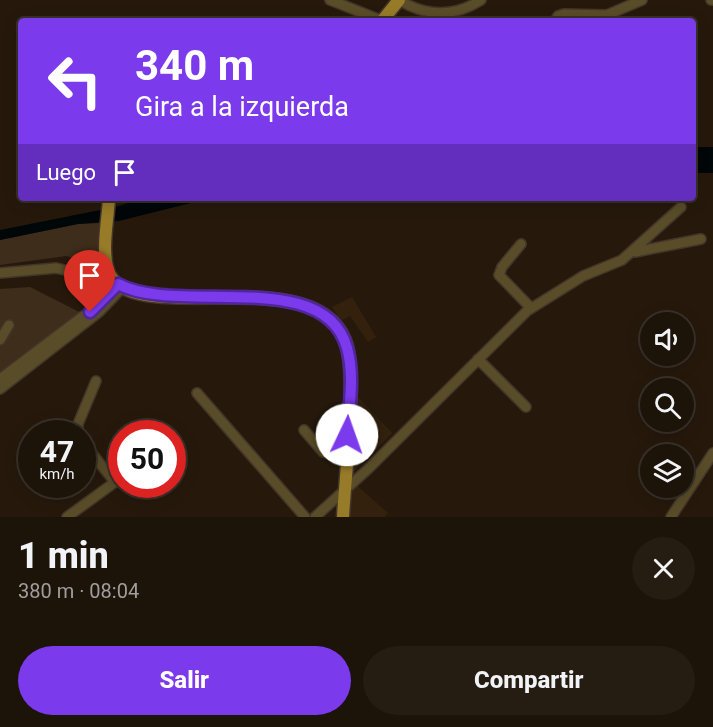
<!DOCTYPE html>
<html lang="es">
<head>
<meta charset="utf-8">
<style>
  body { margin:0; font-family:Roboto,sans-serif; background:#251c12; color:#f1f3f6; height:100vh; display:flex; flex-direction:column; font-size:22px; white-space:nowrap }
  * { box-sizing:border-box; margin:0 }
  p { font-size:20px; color:#a09e9c }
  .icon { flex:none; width:33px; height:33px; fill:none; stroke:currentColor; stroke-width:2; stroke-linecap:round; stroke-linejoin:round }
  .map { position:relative; height:517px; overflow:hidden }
  .drawer { display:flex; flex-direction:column; background:#1c1309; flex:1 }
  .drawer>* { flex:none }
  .guide { position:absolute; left:18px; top:18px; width:678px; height:183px; border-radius:6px; box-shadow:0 3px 15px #0003,0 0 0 2px #3a322a; background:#7c3aed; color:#fff; overflow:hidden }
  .fabs { position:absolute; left:640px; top:312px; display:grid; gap:12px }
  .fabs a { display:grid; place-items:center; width:54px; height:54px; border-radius:50%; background:#1c1309; box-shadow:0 3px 15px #0003,0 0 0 2px #3a322a; font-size:30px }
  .speed { position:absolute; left:18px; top:420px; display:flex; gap:12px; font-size:30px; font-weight:700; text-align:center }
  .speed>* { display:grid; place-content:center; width:78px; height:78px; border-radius:50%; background:#1c1309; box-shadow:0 3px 15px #0003,0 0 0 2px #3a322a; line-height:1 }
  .speed small { font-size:15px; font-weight:400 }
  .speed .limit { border:9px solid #d22; background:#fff; color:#111 }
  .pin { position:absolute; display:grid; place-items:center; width:51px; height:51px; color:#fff; margin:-62px -26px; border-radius:50% 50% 50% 0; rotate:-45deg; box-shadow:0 0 6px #0007 }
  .pin .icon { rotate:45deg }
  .me { position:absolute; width:66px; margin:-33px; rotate:3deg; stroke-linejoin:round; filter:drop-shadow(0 0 4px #0008) }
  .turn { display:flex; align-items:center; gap:21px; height:126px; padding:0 18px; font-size:27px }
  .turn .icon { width:78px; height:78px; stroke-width:2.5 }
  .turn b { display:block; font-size:42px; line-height:51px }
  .then { display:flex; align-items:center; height:57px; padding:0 18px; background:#0003; gap:12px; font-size:22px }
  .round { display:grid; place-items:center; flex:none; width:63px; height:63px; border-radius:32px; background:#251c12 }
  .headline { display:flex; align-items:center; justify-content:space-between; height:102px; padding:0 18px }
  h1 { font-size:36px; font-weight:800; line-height:45px }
  .primary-button { display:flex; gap:12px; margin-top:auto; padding:12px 18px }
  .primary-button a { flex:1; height:69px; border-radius:36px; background:#7c3aed; color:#fff; font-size:24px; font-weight:800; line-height:69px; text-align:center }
  .primary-button a+a { background:#251c12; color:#f1f3f6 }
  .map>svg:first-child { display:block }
</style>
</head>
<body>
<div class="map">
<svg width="713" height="517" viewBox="0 0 713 517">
  <rect width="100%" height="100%" fill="#26190c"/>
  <path fill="#33210e" d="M352 297 376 337 368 342 350 316 341 321 332 307Z
    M358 397 392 433 352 473 355 457 380 432 356 407Z
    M354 483 388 513 385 517H347L348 488Z"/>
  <path fill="#3f2d1b" d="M102 223V262L98 265 66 256 0 265V240L78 224Z
    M30 287 91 318 0 389V289Z"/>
  <path fill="#000709" d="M693 147H713V173H693Z
    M144 198H211L119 221 78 224 0 240V230L115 207Z"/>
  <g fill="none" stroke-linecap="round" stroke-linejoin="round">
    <defs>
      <path id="minor" d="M330 0 383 21
        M399 0C426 17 455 17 481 0
        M711 0H713
        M555 21 558 16 564 14 607 15 642 0
        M521 244 502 267 499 275 531 308
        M635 252 701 239
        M0 273 56 268 115 282
        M0 340 9 325
        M478 359 526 407
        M0 379 83 316
        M0 389 99 312 123 287
        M197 393 305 517
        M304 430 323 452 346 456
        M78 434V424L96 381
        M82 441 114 481
        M67 517 122 477
        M315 517 368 469 527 311 583 276 622 260 681 207
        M671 517 713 453"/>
      <path id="major" d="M382 21 399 0
        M109 198C108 221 100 254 110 275 138 328 312 260 345 340 358 373 345 477 343 517"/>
    </defs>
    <use href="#minor" stroke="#423629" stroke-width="12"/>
    <use href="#major" stroke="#423629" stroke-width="15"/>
    <use href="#minor" stroke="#594c28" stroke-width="9"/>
    <use href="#major" stroke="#977b29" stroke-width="12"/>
  </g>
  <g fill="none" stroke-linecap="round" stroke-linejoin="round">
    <defs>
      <path id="route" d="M90 312 118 284C177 316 325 266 347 348 355 376 349 408 347 435"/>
    </defs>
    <use href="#route" stroke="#51269a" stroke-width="15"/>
    <use href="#route" stroke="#7c3aed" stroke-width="10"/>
  </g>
</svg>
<div class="fabs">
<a><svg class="icon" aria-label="sound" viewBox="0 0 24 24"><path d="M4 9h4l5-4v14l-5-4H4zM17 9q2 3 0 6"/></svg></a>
<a><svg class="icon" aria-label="search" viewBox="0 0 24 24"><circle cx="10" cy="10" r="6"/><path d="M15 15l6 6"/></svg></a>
<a><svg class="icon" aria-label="layers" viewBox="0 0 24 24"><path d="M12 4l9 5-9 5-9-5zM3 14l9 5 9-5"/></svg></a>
</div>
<div class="speed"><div>47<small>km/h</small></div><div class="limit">50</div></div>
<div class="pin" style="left:90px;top:312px;background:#d93025"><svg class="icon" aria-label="arrive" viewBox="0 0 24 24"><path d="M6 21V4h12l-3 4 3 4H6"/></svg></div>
<svg class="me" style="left:347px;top:435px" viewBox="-20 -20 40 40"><circle r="19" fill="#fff"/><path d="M0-13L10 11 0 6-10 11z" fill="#7c3aed"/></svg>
<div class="guide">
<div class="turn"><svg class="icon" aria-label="left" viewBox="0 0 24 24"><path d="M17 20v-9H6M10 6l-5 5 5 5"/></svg><div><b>340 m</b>Gira a la izquierda</div></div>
<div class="then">Luego<svg class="icon" aria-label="arrive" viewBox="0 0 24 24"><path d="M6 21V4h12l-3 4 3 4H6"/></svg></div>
</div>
</div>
<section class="drawer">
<div class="headline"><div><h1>1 min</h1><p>380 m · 08:04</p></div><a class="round"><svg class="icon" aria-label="close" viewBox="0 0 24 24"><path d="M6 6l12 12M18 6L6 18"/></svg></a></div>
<div class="primary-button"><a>Salir</a><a>Compartir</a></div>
</section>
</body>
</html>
